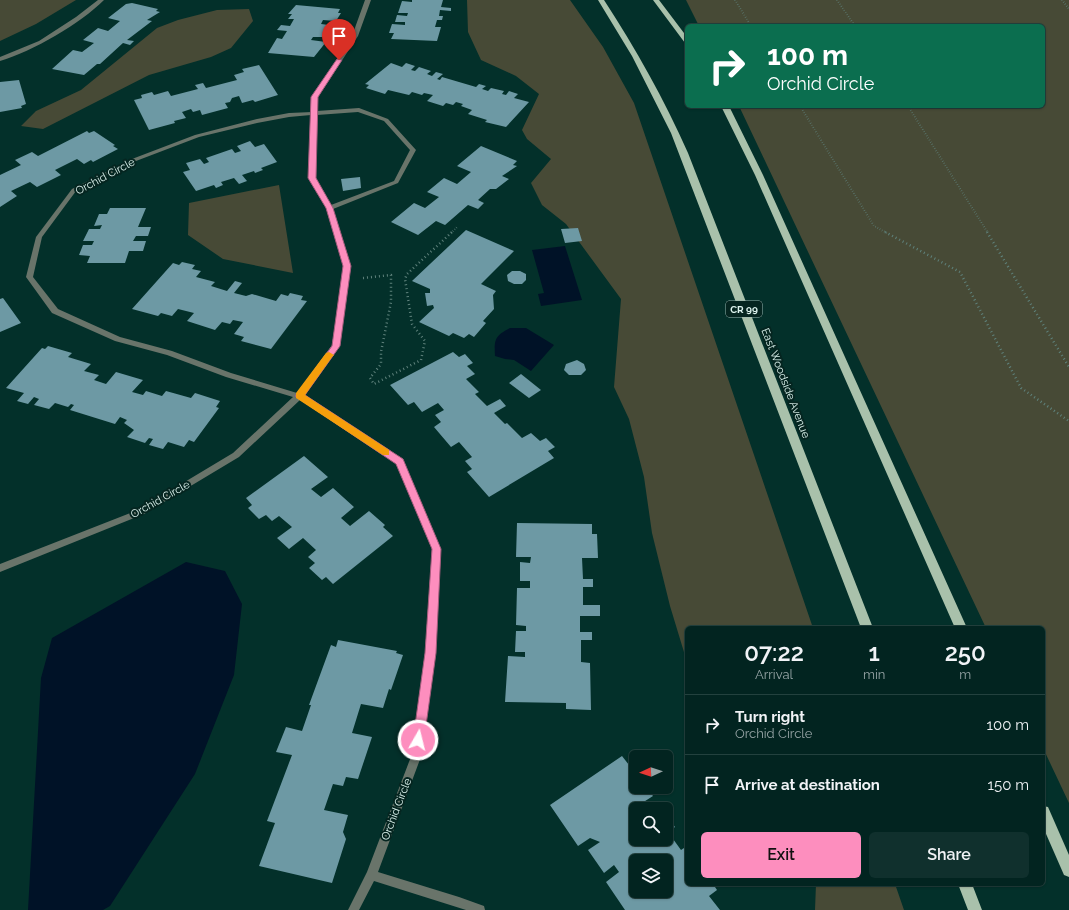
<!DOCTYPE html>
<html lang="en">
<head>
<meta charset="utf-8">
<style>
  body { margin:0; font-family:Raleway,sans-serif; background:#10302d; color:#f1f3f6; height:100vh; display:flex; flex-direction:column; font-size:15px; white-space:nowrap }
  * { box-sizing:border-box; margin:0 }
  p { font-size:13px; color:#96a4a5 }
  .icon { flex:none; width:22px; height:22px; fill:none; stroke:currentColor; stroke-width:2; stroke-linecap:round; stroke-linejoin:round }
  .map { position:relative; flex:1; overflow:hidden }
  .details { position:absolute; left:685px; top:626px; width:360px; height:260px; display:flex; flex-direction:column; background:#022420; border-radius:6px; box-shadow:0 1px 3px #0004,0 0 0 1px #23413e }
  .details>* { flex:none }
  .guide { position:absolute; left:685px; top:24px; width:360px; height:84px; border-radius:6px; box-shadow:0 1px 3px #0004,0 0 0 1px #23413e; background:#0b6e4f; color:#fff; overflow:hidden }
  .needle { width:26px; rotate:267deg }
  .controls { position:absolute; left:629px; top:750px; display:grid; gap:8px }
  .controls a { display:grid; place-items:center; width:44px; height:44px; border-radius:6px; background:#022420; box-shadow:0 1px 3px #0004,0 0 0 1px #23413e; font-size:20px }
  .pin { position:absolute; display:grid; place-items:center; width:34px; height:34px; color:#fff; margin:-41px -17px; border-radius:50% 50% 50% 0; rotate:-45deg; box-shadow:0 0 4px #0007 }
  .pin .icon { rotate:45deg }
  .me { position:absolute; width:44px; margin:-22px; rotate:8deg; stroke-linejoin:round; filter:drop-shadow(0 0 3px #0008) }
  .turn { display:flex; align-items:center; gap:14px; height:84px; padding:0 16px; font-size:18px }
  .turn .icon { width:52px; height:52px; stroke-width:2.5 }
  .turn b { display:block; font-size:28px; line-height:34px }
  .eta { display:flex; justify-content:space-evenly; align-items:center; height:68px; text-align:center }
  .eta b { font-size:24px; font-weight:600; line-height:28px }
  .action { display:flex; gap:8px; margin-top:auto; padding:8px 16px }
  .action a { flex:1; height:46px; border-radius:6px; background:#fd8ebe; color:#111; font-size:16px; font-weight:600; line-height:46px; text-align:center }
  .action a+a { background:#10302d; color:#f1f3f6 }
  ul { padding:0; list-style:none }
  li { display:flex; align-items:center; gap:12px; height:60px; padding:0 16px; border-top:1px solid #23413e }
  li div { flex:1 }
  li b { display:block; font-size:15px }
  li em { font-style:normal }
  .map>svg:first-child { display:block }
</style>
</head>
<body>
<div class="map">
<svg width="1069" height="910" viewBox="0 0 1069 910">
  <rect width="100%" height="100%" fill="#03302a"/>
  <path fill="#474a36" d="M0 0H76L36 24 0 41Z
    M467 0H570L603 47 634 103 813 628H687V662L670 606 652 533 644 477 629 419 614 387 621 299 566 224 542 205 531 183 551 159 527 139 522 130 539 94 516 76 481 60 468 32Z
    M686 0H1069V803L1043 748V628H986L739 106H1043V26H699Z
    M249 9 253 21 231 48 211 57 149 75 43 129 21 126 36 111 81 90 157 28 178 20 217 10Z
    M279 185 293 273 223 259 188 235 189 203Z
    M816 884H895L904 910H815Z"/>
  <path fill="#001227" d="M565 246 582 300 541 306 538 294 544 293 532 250Z
    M510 328H526L554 345 531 371 514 360 505 359 495 356C494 339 495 336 510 328Z
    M186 562 225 571 242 604 234 675 195 774 110 906 103 910H28L41 678 52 638Z"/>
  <path fill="#6d99a4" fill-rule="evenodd" d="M412 0H443L441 7 451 8V11L440 10 439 16H443L442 20H437L435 27H441L437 41 391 39 394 33H389L392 24 405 25V22H395L397 15 407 16 408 13H398L402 1 412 2Z
    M132 3 158 9 156 11 160 12 147 20 152 21 127 40 134 41 130 45 123 43 100 64H97L84 75 52 69 73 50 82 52 94 43 83 40 98 28 108 31 120 21 108 18 126 4Z
    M296 5 340 9 338 13H341L336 21 323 20 321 24 329 25 322 37H313L311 40 326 42 314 57 268 53 277 38 282 39 287 31 277 30 281 25 290 26 294 19H288L292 14H288Z
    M391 63 402 67 406 63 415 66 411 70 415 71 419 67 431 71 427 74 432 76 436 72 443 74 437 79 440 80 442 77 476 87 479 84 486 86 482 89 488 91 491 88 504 91 502 94 506 95 509 91 518 94 514 98 529 102 506 127 485 122 487 120 468 114 472 110 461 106 463 104 456 102 453 105 446 103 443 106 427 101 433 95 424 93 422 95 412 92 409 95 388 90 385 94 366 88 369 85 365 84Z
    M259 65 278 95 255 102 253 100 242 103 239 96 232 98 230 102 225 103 228 108 202 115 200 110 193 112 191 109 182 112 186 118 174 121 175 123 149 130 134 100 142 98 141 95 152 92 154 95 168 91 171 96 198 89 195 85 203 83 206 88 237 80 234 75 244 72 242 69Z
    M19 80 26 104 21 106 22 108 0 112V82Z
    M87 131 89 133 94 131 115 145 113 146 118 149 93 162 91 160 84 164 77 159 55 170 61 175 37 187 30 182 11 191 17 196 0 207V175L21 165 15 160 32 152 38 156Z
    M250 141 255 147 264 144 277 162 261 168 263 170 255 173 254 171 242 175 247 181 239 184 234 178 221 182 223 185 216 188 214 185 196 191 183 172 190 170 186 163 200 159 204 164 209 162 206 158 232 149 235 153 241 151 237 146Z
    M481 146 517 161 513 165 517 166 502 176 509 179 496 189H490L478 200 484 203 478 209 468 205 445 225 436 221 418 235 391 222 414 203 425 208 439 197 427 192 444 178 457 184 471 172 457 166Z
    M360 177 361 188 343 191 341 179Z
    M110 208H146L138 227H151L148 236H136L133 241H146L143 251H129L125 263H87L90 256 79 255 83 245H92L94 241H83L89 229H100L102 225 94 226 99 214H107Z
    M578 228 582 241 565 243 561 229Z
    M466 230 514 251 481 284 496 291 493 295 494 309 483 321 486 323 474 337 469 334 464 338 453 333 449 336 419 322 434 308 433 305 427 306 425 293H430V289L412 281Z
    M182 262 195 265 192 269 201 271 196 277 215 282 211 286 227 291 235 281 242 283 234 293 246 296 252 294 276 301 281 294 288 296 290 293 303 296 301 300 307 301 271 349 241 341 244 337 234 334 243 322 233 320 230 324 222 322 215 330 187 321 194 313 178 309 172 316 161 313 158 316 132 309 173 263 179 265Z
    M512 271H520L526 274V280L522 284H514L508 281 507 275Z
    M3 298 21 323 0 332V299Z
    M48 346 72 353 68 357 91 364 84 371 99 375 94 380 106 384 116 372 143 380 132 392 143 395 146 391 162 396 166 391 191 398 195 393 220 401 216 407 219 408 194 442 189 440 184 447 168 442 163 449 149 445 153 439 149 438 145 443 127 437 134 430 124 423 127 420 120 417 115 424 70 410 74 405 71 404 68 407 55 403 49 409 34 405 39 399 34 397 28 404 17 401 24 393 6 388 42 348 45 349Z
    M453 352 459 357 465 354 473 363 467 366 475 374 466 379 479 392 475 394 487 406 500 399 506 406 494 413 505 424 507 423 522 438 531 433 540 441 546 438 555 447 548 451 554 458 489 497 467 472 472 469 465 461 472 457 459 442 451 447 434 427 441 422 435 415 444 410 438 403 422 412 414 402 408 405 390 385Z
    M577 360 584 364 586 370 581 375H569L564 370 566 364Z
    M521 374 541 390 529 398 509 383Z
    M304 456 328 477 311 489 321 497 333 488 354 507 341 518 350 526 369 511 385 525 383 527 393 536 333 584 326 577 322 580 309 568 315 563 308 557 316 550 303 538 289 549 277 538 292 527 279 516 272 521 266 515 259 519 248 508 252 505 246 498Z
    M517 523 592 524V534H597L598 558H582L583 579H593V587H583V605H600V616H580V632H592V640H581V662L590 663 591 710 566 709V703L505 702 508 656 525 657V652H515L516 631H526V626L516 625 517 588H530V581H520V562L530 563 531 557H516Z
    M338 640 397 651 396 653 403 655 391 690 389 689 383 708 361 704 352 733 372 737 358 779 346 777 343 786 333 784 324 810 348 815 343 832 346 839 332 883 259 866 275 823 267 821 292 755 276 752 286 727 302 731 311 705H309L331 645 336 647Z
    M622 756 636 774V787H646L653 796 642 803 647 809H636V839H666L667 816 675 827 668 832 681 850 687 846V884H713L717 890 709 896 720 910H625L606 882 619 872 614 865 604 873 588 850 600 842 590 838 578 846 550 805ZM636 861H666V891H636Z"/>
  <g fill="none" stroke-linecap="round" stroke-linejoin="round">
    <path stroke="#5f827c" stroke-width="2" stroke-dasharray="0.5 2" stroke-linecap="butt" d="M735 0 751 26
      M837 0 855 26
      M1062 0 1069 9
      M800 106 874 226 887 233
      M908 106 988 233
      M451 233 457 227"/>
    <path stroke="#5f827c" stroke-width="2.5" stroke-dasharray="1 3" stroke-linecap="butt" d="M885 232 960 272 1021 388 1069 421
      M987 232 1069 367
      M363 278 391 275V302L381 352V364L370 378 374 384 421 360 425 341 412 324 405 279 407 274 452 232"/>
    <path fill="#69746a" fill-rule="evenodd" d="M98 0H104C80 24 33 51 0 61V57L39 41 76 17Z
      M365 0H371L358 36 318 97 317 111 359 108 388 119 416 150 398 183 333 209 350 266 340 346 304 395 403 459 440 549 435 653 422 754 378 872 459 897 484 906 485 910H466L374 881 359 910H348L367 872 412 754 425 653 432 549 397 463 300 400 239 457 144 514 0 572V564L138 510 233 453 293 397 226 377 167 355 115 341 52 313 26 277 36 237 72 189 132 159 195 135 257 119 289 113 312 112V97L352 36ZM358 112 384 121 410 150 394 181 331 205 315 178 317 115ZM311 115 309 178 326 208 344 266 332 345 297 393 231 373 172 351 120 337 58 309 33 277 42 237 76 191 136 161 199 137 257 123 289 117Z"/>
    <path fill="#a9c1ab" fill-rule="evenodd" d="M598 0H604C636 49 664 99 688 153L873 628H861L671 133 632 56Z
      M653 0H659L687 37V44L685 43Z
      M721 106H729L763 175 967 628H955L755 175Z
      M1043 806 1048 807 1069 855V877L1064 875 1043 827Z
      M958 884H972L982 910H968Z"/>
  </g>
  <path fill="#fd8ebe" stroke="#a45c7c" d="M337 59 342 60 318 97 316 178 333 208 351 266 340 346 305 395 403 459 441 549 436 653 424 740 422 743 418 745 415 743 413 740 425 653 432 549 396 464 295 396 332 346 343 266 326 208 308 178 311 97Z"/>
  <path fill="#f59e0b" d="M329 352 334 355 332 357 305 395 389 450V455H383L296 398V393L326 353Z"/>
  <g text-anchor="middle" stroke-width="4" stroke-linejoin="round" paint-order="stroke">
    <rect fill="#052520" stroke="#9db6b1" stroke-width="1" x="726" y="301" width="36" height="16" rx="3"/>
    <g font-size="10" font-weight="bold" fill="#def4ef">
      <text x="744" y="313">CR 99</text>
    </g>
    <g font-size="11" fill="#def4ef" stroke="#052520">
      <text transform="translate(105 176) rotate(-28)" y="4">Orchid Circle</text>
      <text transform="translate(786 383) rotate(69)" y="4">East Woodside Avenue</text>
      <text transform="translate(160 499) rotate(-29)" y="4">Orchid Circle</text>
      <text transform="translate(396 809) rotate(-69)" y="4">Orchid Circle</text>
    </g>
  </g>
</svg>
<div class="controls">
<a><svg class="needle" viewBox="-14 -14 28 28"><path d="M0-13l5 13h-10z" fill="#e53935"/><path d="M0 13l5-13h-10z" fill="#96a4a5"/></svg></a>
<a><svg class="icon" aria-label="search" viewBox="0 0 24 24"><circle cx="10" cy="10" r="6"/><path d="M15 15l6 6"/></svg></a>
<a><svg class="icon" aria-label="layers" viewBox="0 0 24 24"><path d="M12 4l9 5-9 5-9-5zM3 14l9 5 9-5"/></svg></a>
</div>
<div class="pin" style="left:339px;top:60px;background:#d93025"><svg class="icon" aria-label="arrive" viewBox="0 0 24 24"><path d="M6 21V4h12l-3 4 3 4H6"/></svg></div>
<svg class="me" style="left:418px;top:740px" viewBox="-20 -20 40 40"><circle r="17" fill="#fd8ebe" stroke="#fff" stroke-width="3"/><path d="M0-11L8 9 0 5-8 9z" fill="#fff"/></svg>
<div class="guide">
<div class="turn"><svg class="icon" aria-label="right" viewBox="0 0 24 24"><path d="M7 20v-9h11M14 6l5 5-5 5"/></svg><div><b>100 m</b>Orchid Circle</div></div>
</div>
<section class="details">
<div class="eta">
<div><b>07:22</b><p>Arrival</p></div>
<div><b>1</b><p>min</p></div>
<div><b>250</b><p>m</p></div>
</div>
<ul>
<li><svg class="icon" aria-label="right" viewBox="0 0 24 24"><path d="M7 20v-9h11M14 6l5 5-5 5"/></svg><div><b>Turn right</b><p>Orchid Circle</p></div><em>100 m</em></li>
<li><svg class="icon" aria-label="arrive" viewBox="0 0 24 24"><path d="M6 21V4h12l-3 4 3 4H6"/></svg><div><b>Arrive at destination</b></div><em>150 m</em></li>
</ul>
<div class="action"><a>Exit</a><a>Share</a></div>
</section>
</div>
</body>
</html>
